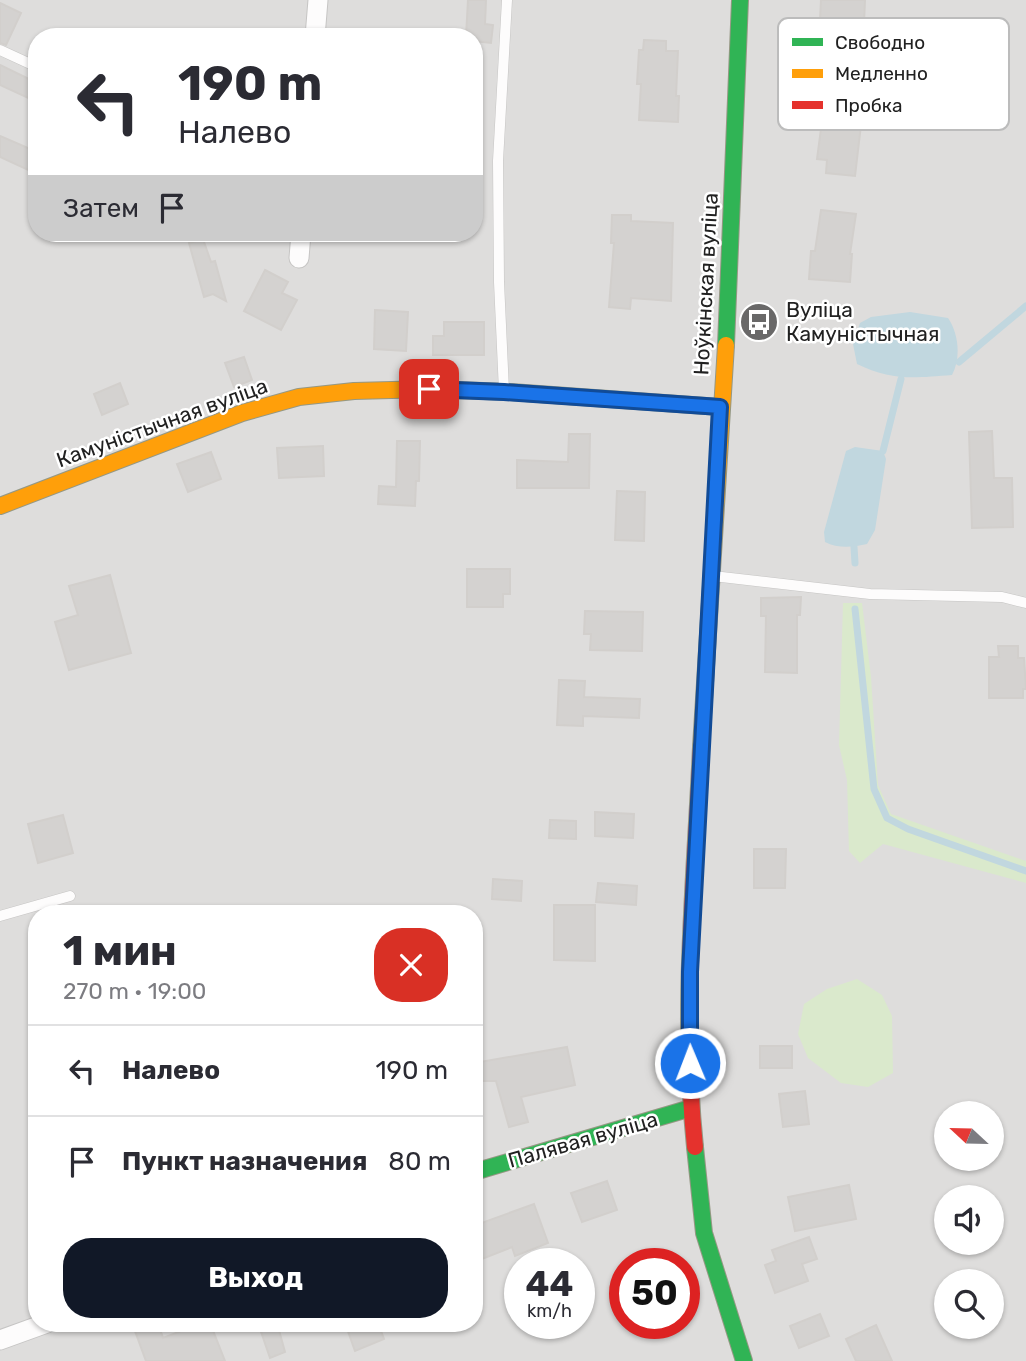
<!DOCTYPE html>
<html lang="ru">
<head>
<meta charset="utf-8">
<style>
  body { margin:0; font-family:Rubik,sans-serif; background:#f7f7f7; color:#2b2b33; height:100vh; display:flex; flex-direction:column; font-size:26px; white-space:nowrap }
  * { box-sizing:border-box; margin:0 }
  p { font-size:23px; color:#7c7c81 }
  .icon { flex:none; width:38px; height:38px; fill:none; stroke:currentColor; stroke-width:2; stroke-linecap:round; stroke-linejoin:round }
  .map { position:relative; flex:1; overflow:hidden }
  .details { position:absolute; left:28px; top:905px; width:455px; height:427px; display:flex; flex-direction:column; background:#fff; border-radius:28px; box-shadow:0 2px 5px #0004 }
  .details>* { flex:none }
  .guide { position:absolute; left:28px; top:28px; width:455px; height:214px; border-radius:28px; box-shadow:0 2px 5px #0004; background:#fff; color:#2b2b33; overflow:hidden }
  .needle { width:46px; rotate:292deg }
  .fabs { position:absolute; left:934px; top:1101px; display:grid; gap:14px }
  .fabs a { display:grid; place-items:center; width:70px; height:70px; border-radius:50%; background:#fff; box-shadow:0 2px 5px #0004; font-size:35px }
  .speed { position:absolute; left:504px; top:1248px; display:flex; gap:14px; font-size:35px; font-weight:700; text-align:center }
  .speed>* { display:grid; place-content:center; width:91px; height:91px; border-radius:50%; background:#fff; box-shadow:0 2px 5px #0004; line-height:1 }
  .speed small { font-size:18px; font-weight:400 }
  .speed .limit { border:10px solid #d22; background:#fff; color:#111 }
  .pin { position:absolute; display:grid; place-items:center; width:60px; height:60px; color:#fff; margin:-30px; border-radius:14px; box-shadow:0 4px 10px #0006 }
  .me { position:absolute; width:77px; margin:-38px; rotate:359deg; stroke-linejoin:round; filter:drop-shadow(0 0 5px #0008) }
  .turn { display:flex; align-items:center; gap:24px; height:147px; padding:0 35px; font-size:32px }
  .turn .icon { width:91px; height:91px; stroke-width:2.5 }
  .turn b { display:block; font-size:49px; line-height:60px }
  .then { display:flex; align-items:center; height:66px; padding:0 35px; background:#0003; gap:14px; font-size:26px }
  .round { display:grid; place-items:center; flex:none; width:74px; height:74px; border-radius:28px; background:#f7f7f7 }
  .headline { display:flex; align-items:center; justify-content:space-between; height:119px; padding:0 35px }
  h1 { font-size:42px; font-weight:700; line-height:52px }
  .primary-button { display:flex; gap:14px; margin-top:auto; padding:14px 35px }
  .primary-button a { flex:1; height:80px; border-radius:28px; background:#111827; color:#fff; font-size:28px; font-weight:700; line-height:80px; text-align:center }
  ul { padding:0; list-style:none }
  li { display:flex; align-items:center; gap:21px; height:91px; padding:0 35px; border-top:2px solid #e1e1e2 }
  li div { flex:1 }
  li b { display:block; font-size:26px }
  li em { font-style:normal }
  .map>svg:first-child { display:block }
</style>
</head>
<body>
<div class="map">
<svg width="1026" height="1361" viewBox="0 0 1026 1361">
  <rect width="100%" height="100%" fill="#efedeb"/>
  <path fill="#dedddc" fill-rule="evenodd" d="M0 0H1026V1361H0ZM37 37H474V233H37ZM37 914H474V1323H37ZM947 1113H992V1158H947ZM947 1197H992V1242H947ZM520 1264H579V1323H520ZM625 1264H684V1323H625ZM947 1281H992V1326H947Z"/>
  <path fill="#dae9cc" d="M843 603H862L871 677 878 785 891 814 1026 861V883L883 844 860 863 849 851 847 780 839 745Z
    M857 979 882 995 892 1016 893 1073 868 1087 841 1083 808 1058 798 1034 804 1004 827 989Z"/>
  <path fill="#c1d7df" d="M910 312 948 318C959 334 961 358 952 375 913 378 892 381 857 364L853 344 860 323 871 317Z
    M855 447 883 451 886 459 875 530 867 544C854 547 838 549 825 542L824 532 846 451Z"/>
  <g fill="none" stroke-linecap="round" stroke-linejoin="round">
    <path stroke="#c1d7df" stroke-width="7" d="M959 362 1026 306
      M883 451 901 379
      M854 547 855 563
      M855 609 874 789 887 818 908 829 1026 871"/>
  </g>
  <path fill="#d4d2d0" stroke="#d2cfcc" stroke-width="2" d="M468 0H486L485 24 493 25 491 43 474 41V37H466Z
    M821 0H865L864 23 820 21Z
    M0 3 21 13 6 45 0 43Z
    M644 40 666 41V51H678L676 96H679L678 122 639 120 641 84H637L639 50H643Z
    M0 65 37 83V102L0 85Z
    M822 121 861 125 855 176 826 173 827 160 817 159Z
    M0 136 37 152V174L0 157Z
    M821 210 856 214 850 254H852L850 282 809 279 811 251H815Z
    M612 215H631V221L673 223 671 301 631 298 630 309 609 307 614 243H611Z
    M203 239 211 262 215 261 226 301 213 294 204 297 189 243Z
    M265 270 288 282 282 293 297 300 281 330 244 311Z
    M375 310 408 312 406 351 374 349Z
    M444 322H484V355H433V336H444Z
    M244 357 252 380 234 387 225 363Z
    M120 383 128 404 102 415 94 394Z
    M992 431 994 478H1012L1013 527 972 528 969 432Z
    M569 434H590L589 488H517V460L568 462Z
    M397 441H420L419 481H416L415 506 378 504 379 486 396 487Z
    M323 446 324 476 279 478 277 448Z
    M211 452 221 479 188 492 177 464Z
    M617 491 645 492 644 541 615 540Z
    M467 569H510V594H503V607H467Z
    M110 575 131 653 69 670 55 622 78 615 69 586Z
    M801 597 800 615H797V673L765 672 766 616H761V598Z
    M585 611 643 612 642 651 590 650 591 634H584Z
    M998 646H1018V658H1024L1026 689H1023V698H989V657H999Z
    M559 680 585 681 584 697 640 699 639 718 583 716V726L557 725Z
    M595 812 634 814 633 838 595 836Z
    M63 815 73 853 38 863 28 824Z
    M550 820 576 821V839L549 838Z
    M754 849H786L785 888H754Z
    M493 879 522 881 521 901 492 899Z
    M598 883 637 886 636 905 596 902Z
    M554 905H595V961L554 960Z
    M760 1046H792V1068H760Z
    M567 1047 575 1085 521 1097 528 1122 509 1127 496 1081H474V1063Z
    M805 1091 809 1124 783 1127 779 1094Z
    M607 1181 617 1210 582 1222 571 1193Z
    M849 1185 856 1219 795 1231 788 1197Z
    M534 1204 548 1243 515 1256 512 1247 482 1259 475 1239 481 1237 476 1225Z
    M809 1237 817 1259 802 1264 808 1281 775 1293 765 1265 776 1261 772 1250Z
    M820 1314 829 1336 799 1348 790 1326Z
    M132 1323H158L163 1338 202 1323H210L225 1361H146Z
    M258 1323H277L285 1352 270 1358Z
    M345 1323H378L384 1339 355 1351Z
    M876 1325 892 1361H856L846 1339Z"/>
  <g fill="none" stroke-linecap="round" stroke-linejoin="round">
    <defs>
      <path id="lane" d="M0 50 37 67
        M504 391 499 282 498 161 507 0
        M713 576 870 594 1002 597 1026 603
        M0 916 70 896"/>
      <path id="street" d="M315 37 318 0
        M299 258 301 233
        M0 1340 47 1323"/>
      <path id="fast" d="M726 345 740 0
        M511 392 720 407
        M695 1147 704 1233 744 1361
        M474 1172 691 1108"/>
      <path id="slow" d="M0 506 242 413 299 397 354 391 429 389 511 392
        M701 747 726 345"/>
      <path id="jam" d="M695 1147C681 1014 695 880 701 747"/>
    </defs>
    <use href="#lane" stroke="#c6c5c4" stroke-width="11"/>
    <use href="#street" stroke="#c6c5c4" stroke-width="21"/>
    <use href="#fast" stroke="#959884" stroke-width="18"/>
    <use href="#slow" stroke="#959884" stroke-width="18"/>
    <use href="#jam" stroke="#959884" stroke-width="18"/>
    <use href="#lane" stroke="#fdfcfc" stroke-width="10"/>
    <use href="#street" stroke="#fdfcfc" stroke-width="19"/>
    <use href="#fast" stroke="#30b455" stroke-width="16"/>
    <use href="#slow" stroke="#ff9f0a" stroke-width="16"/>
    <use href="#jam" stroke="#e5322d" stroke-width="16"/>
  </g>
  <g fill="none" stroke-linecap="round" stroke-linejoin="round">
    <defs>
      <path id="route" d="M429 389 504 392 720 407 690 972V1063"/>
    </defs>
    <use href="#route" stroke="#114b97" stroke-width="18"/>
    <use href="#route" stroke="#1a73e8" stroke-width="12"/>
  </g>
  <defs>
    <symbol id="bus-disc" viewBox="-11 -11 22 22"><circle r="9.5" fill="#696868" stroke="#fff"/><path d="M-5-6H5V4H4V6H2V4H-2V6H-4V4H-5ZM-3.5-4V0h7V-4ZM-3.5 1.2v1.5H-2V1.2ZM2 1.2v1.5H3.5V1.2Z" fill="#fff"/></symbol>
  </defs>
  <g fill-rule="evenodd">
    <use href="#bus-disc" x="737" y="300" width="44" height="44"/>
  </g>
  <g text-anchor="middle" stroke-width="5" stroke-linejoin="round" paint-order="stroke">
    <g font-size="21" fill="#212121" stroke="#fff">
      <text transform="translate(706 284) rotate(-87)" y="7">Ноўкінская вуліца</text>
      <text transform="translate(162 423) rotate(-20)" y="7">Камуністычная вуліца</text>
      <text transform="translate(583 1140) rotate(-16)" y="7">Палявая вуліца</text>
    </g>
    <g font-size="21" fill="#212121" stroke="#fff" text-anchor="start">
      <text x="786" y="317">Вуліца<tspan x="786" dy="24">Камуністычная</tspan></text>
    </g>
  </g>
  <rect x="778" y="18" width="231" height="112" rx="10" fill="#fff" stroke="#bcbcbc" stroke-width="2"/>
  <rect x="792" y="38" width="31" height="8" fill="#30b455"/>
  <rect x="792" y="69" width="31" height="9" fill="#ff9f0a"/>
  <rect x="792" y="101" width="31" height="8" fill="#e5322d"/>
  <g font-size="19" fill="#212121">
    <text x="835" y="49">Свободно</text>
    <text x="835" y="80">Медленно</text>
    <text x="835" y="112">Пробка</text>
  </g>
</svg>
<div class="fabs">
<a><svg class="needle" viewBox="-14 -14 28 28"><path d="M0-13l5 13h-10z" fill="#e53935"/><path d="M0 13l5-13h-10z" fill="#7c7c81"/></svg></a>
<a><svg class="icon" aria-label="sound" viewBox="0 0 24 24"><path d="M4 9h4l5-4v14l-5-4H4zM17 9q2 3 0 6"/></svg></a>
<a><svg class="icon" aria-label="search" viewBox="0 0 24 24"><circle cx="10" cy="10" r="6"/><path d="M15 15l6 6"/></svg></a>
</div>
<div class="speed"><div>44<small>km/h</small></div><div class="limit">50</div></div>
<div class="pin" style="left:429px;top:389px;background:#d93025"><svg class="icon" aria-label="arrive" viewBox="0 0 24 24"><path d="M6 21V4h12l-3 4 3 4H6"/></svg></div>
<svg class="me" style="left:690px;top:1063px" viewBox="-20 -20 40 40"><circle r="17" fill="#1a73e8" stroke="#fff" stroke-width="3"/><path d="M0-11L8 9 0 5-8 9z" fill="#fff"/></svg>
<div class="guide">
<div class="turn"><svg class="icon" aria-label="left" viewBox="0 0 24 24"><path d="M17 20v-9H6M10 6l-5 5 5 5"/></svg><div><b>190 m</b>Налево</div></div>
<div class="then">Затем<svg class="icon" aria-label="arrive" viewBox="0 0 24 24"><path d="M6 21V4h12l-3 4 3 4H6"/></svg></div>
</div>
<section class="details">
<div class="headline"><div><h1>1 мин</h1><p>270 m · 19:00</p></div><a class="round" style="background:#d93025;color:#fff"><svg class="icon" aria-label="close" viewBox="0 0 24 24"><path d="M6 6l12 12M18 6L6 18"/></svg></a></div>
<ul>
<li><svg class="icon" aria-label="left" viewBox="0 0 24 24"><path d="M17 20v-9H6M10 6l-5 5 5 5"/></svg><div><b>Налево</b></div><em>190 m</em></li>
<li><svg class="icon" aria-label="arrive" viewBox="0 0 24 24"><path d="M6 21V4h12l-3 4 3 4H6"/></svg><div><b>Пункт назначения</b></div><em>80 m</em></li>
</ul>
<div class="primary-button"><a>Выход</a></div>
</section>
</div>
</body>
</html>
